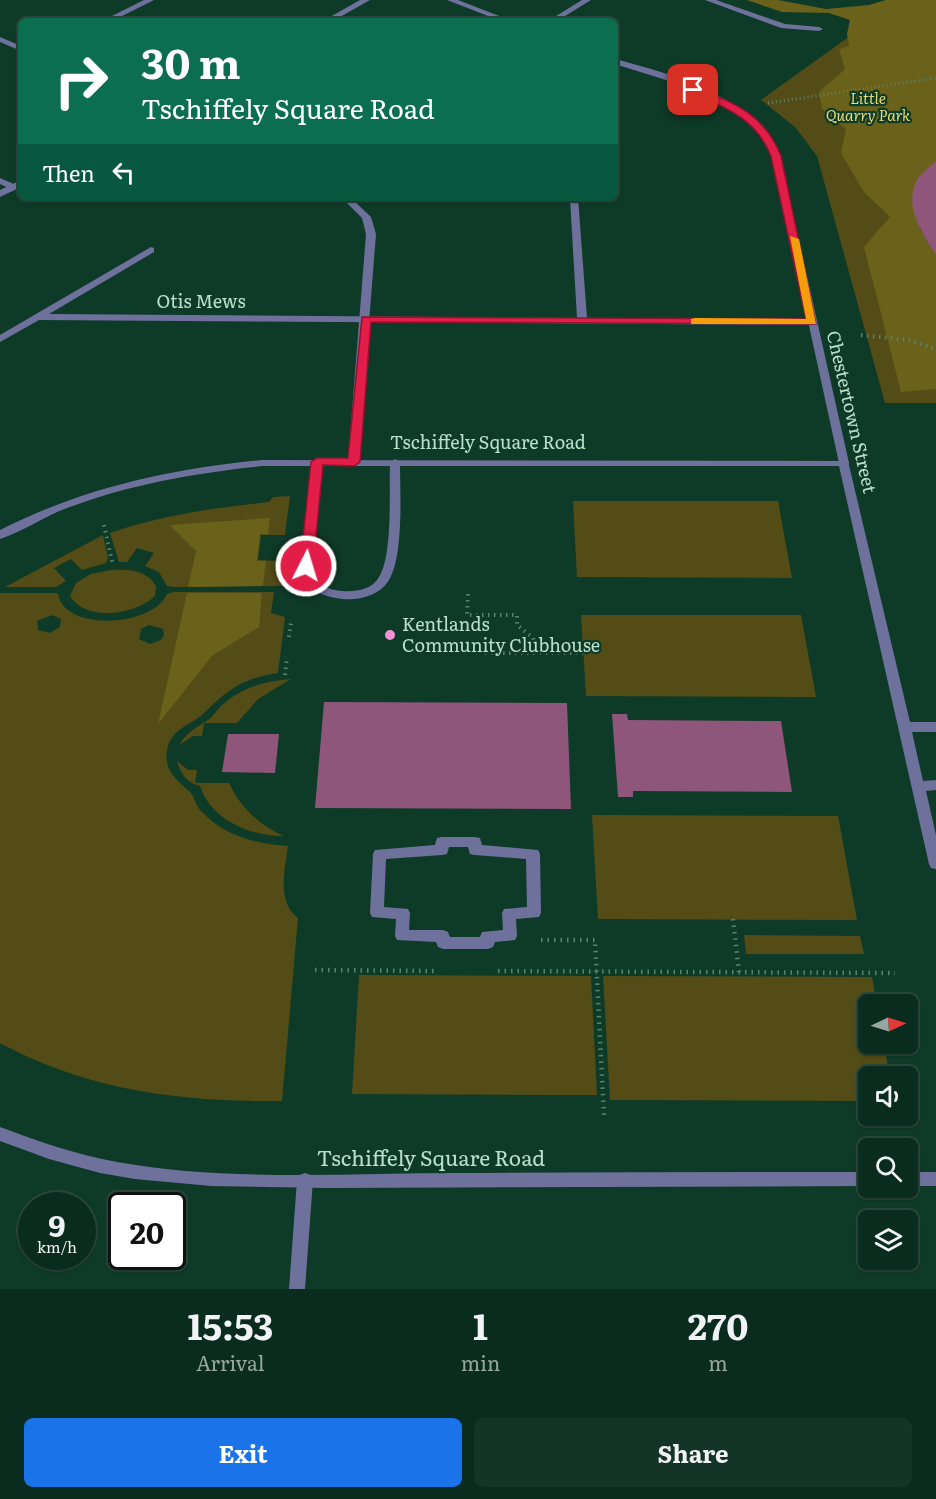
<!DOCTYPE html>
<html lang="en">
<head>
<meta charset="utf-8">
<style>
  body { margin:0; font-family:Literata,serif; background:#133427; color:#f1f3f6; height:100vh; display:flex; flex-direction:column; font-size:22px; white-space:nowrap }
  * { box-sizing:border-box; margin:0 }
  p { font-size:20px; color:#99a7a4 }
  .icon { flex:none; width:33px; height:33px; fill:none; stroke:currentColor; stroke-width:2; stroke-linecap:round; stroke-linejoin:round }
  .map { position:relative; height:1289px; overflow:hidden }
  .drawer { display:flex; flex-direction:column; background:#0a2c1e; flex:1 }
  .drawer>* { flex:none }
  .guide { position:absolute; left:18px; top:18px; width:600px; height:183px; border-radius:9px; box-shadow:0 2px 4px #0004,0 0 0 2px #2a483c; background:#0b6e4f; color:#fff; overflow:hidden }
  .needle { width:39px; rotate:86deg }
  .fabs { position:absolute; left:858px; top:994px; display:grid; gap:12px }
  .fabs a { display:grid; place-items:center; width:60px; height:60px; border-radius:9px; background:#0a2c1e; box-shadow:0 2px 4px #0004,0 0 0 2px #2a483c; font-size:30px }
  .speed { position:absolute; left:18px; top:1192px; display:flex; gap:12px; font-size:30px; font-weight:700; text-align:center }
  .speed>* { display:grid; place-content:center; width:78px; height:78px; border-radius:50%; background:#0a2c1e; box-shadow:0 2px 4px #0004,0 0 0 2px #2a483c; line-height:1 }
  .speed small { font-size:15px; font-weight:400 }
  .speed .limit { border:3px solid #111; border-radius:9px; background:#fff; color:#111 }
  .pin { position:absolute; display:grid; place-items:center; width:51px; height:51px; color:#fff; margin:-26px; border-radius:12px; box-shadow:0 3px 9px #0006 }
  .me { position:absolute; width:66px; margin:-33px; rotate:5deg; stroke-linejoin:round; filter:drop-shadow(0 0 4px #0008) }
  .turn { display:flex; align-items:center; gap:21px; height:126px; padding:0 24px; font-size:27px }
  .turn .icon { width:78px; height:78px; stroke-width:2.5 }
  .turn b { display:block; font-size:42px; line-height:51px }
  .then { display:flex; align-items:center; height:57px; padding:0 24px; background:#0003; gap:12px; font-size:22px }
  .eta { display:flex; justify-content:space-evenly; align-items:center; height:102px; text-align:center }
  .eta b { font-size:36px; font-weight:700; line-height:42px }
  .cta { display:flex; gap:12px; margin-top:auto; padding:12px 24px }
  .cta a { flex:1; height:69px; border-radius:9px; background:#1a73e8; color:#fff; font-size:24px; font-weight:700; line-height:69px; text-align:center }
  .cta a+a { background:#133427; color:#f1f3f6 }
  .map>svg:first-child { display:block }
</style>
</head>
<body>
<div class="map">
<svg width="936" height="1289" viewBox="0 0 936 1289">
  <rect width="100%" height="100%" fill="#0e3b28"/>
  <path fill="#544c16" fill-rule="evenodd" d="M900 0H936V161L916 182 920 229 936 255V403H885L817 156 795 127 761 100Z
    M290 496 285 535H261L258 560 282 561 281 570 286 586 174 587 167 586 159 572 145 566 154 553 137 548 127 562H119L110 533C162 515 214 508 269 502L273 497Z
    M573 501H778L792 578 577 577Z
    M103 535 108 558 106 563 82 570 71 559 54 568 66 581 56 587H5Z
    M111 570C128 569 147 570 156 586L155 596C137 614 86 623 70 596L76 583 91 574Z
    M174 592H274L271 613 285 617 278 673C244 678 228 689 204 713 192 725 174 727 168 746 162 768 175 779 190 792 194 796 196 806 201 811 224 836 256 844 288 846 285 869 276 902 298 918L282 1101C183 1102 88 1091 0 1043V593H54L58 594C65 633 154 626 167 594ZM262 593 258 627 212 656ZM52 615 61 619 60 627 50 633 38 630 37 621ZM149 625 163 629 164 635 161 640 150 644 139 639 141 629Z
    M581 615H801L816 697 586 696Z
    M291 679 258 699 237 723H204L202 736H193L179 745C187 732 196 728 208 720 213 717 216 711 221 706 241 688 264 681 291 679Z
    M177 761 188 770H197L195 783H229C240 807 260 826 284 836 250 836 211 820 200 786 187 783 180 773 177 761Z
    M592 815 838 816 857 920 598 919Z
    M744 935 860 936 864 954H746Z
    M359 975 591 976 597 1095 352 1094Z
    M603 976 872 977 877 1005H868V1044H884L890 1077H868V1101L610 1100Z"/>
  <path fill="#6a611a" d="M747 0H778L826 9 869 5 886 0H936V161L916 182 920 229 936 255V389L901 392 864 247 890 217 864 192 841 153 846 129 822 109 819 92 845 69 839 49 849 46 847 34 850 20 829 13 782 12Z
    M270 518 268 534H260L257 561H266L263 586 188 587 196 551 170 525Z
    M187 593H262L259 627 212 656 158 724Z"/>
  <path fill="#8e567a" d="M936 161V255C923 235 904 207 916 182 919 175 930 167 936 161Z
    M324 702 567 703 571 809 315 808Z
    M612 714H627L628 720 781 721 792 792 633 791V797H618Z
    M228 734H279L275 773 222 772Z"/>
  <g fill="none" stroke-linecap="round" stroke-linejoin="round">
    <path stroke="#58836f" stroke-width="3" stroke-dasharray="1 3" stroke-linecap="butt" d="M768 103 936 78"/>
    <path stroke="#58836f" stroke-width="4" stroke-dasharray="1.5 4.5" stroke-linecap="butt" d="M861 335 909 340 936 349
      M104 525 113 566
      M468 594 467 615H517V625L533 638 537 653H583
      M289 637 291 623
      M485 653H537
      M285 675 287 657"/>
    <path stroke="#58836f" stroke-width="4.5" stroke-dasharray="1.5 5" stroke-linecap="butt" d="M733 919 739 972
      M541 940H595L604 1116
      M315 970 434 971
      M498 971 895 973"/>
    <path fill="#6f719d" fill-rule="evenodd" d="M144 0H154L112 21H102Z
      M582 0H591L557 21H548Z
      M705 0H716L785 24 819 27 823 29 819 31 781 28Z
      M0 178 16 185 17 187 13 190 0 184Z
      M570 198H578L587 318 812 319 817 322 812 325 39 320 0 342V335L151 247 154 248V252L49 314 577 318Z
      M317 459 322 462 313 572C317 585 329 590 342 591 355 592 372 590 379 577 393 555 389 490 390 462L395 459 400 462C400 492 404 555 389 580 379 597 354 602 336 598 319 595 307 588 301 572L312 462Z"/>
    <path fill="#6f719d" fill-rule="evenodd" d="M442 837H475L480 838 482 845 538 850 540 854 541 913 539 917 516 919 517 936 515 940 495 942 493 947 488 949H443L438 947 436 942 397 940 395 936 396 919 372 917 370 913 373 854 375 850 435 845 437 838ZM449 847H468L470 854 475 855 526 859 527 907 504 909 502 913 503 930 482 932 480 937H450L448 932 443 930H409L410 913 408 909 384 907 386 859 442 855 447 854Z"/>
    <path fill="#6f719d" fill-rule="evenodd" d="M360 0H370L333 21H323Z
      M447 0H458L512 21H501Z
      M0 37 21 46V51L0 42Z
      M615 59C661 71 713 86 750 116 764 127 772 141 780 156L849 463 848 465 844 466 839 463 772 156C768 149 765 142 760 136 726 93 664 80 615 64Z
      M21 180V187L0 197V190Z
      M342 198H351L371 217 376 234 358 462 353 465 348 462 366 234 362 218Z
      M305 1173 311 1175 313 1180 305 1289H289L297 1180 299 1175Z"/>
    <path fill="#6f719d" fill-rule="evenodd" d="M262 460 848 461 910 722H936V732H912L923 781 936 780V790L926 791 936 835V869L931 868 929 864 839 466H262C196 473 130 484 67 508 45 516 22 532 0 539V530C83 488 170 469 262 460Z
      M0 1127C38 1141 77 1155 117 1162 228 1182 348 1173 460 1173 596 1172 732 1172 868 1172V1186L327 1188 211 1186 135 1179 100 1173 49 1159 0 1141Z
      M908 1172H936V1186H908Z"/>
  </g>
  <path fill="#e11d48" stroke="#92132f" stroke-width="1.5" d="M690 88H697C736 104 764 114 781 156L816 324 371 322 360 462 354 466 323 465 313 566 306 571 302 569 300 566 311 462 317 458H348L362 317 806 319 771 156C756 118 725 107 690 92Z"/>
  <path fill="#f59e0b" d="M790 236 799 239 816 324H691V319L695 318 806 319Z"/>
  <circle fill="#f591d2" stroke="#0e3b28" stroke-width="2" cx="390" cy="635" r="6"/>
  <g text-anchor="middle" stroke-width="4.5" stroke-linejoin="round" paint-order="stroke">
    <g font-size="15" font-style="italic" fill="#e8db79" stroke="#0e3b28">
      <text x="868" y="104">Little<tspan x="868" dy="17">Quarry Park</tspan></text>
    </g>
    <g font-size="18" fill="#b9e0cb" stroke="#0e3b28">
      <text x="201" y="308">Otis Mews</text>
      <text transform="translate(851 412) rotate(77)" y="6">Chestertown Street</text>
      <text x="488" y="449">Tschiffely Square Road</text>
    </g>
    <g font-size="18" fill="#b9e0cb" stroke="#0e3b28" text-anchor="start">
      <text x="402" y="631">Kentlands<tspan x="402" dy="21">Community Clubhouse</tspan></text>
    </g>
    <g font-size="21" fill="#b9e0cb" stroke="#0e3b28">
      <text x="431" y="1166">Tschiffely Square Road</text>
    </g>
  </g>
</svg>
<div class="fabs">
<a><svg class="needle" viewBox="-14 -14 28 28"><path d="M0-13l5 13h-10z" fill="#e53935"/><path d="M0 13l5-13h-10z" fill="#99a7a4"/></svg></a>
<a><svg class="icon" aria-label="sound" viewBox="0 0 24 24"><path d="M4 9h4l5-4v14l-5-4H4zM17 9q2 3 0 6"/></svg></a>
<a><svg class="icon" aria-label="search" viewBox="0 0 24 24"><circle cx="10" cy="10" r="6"/><path d="M15 15l6 6"/></svg></a>
<a><svg class="icon" aria-label="layers" viewBox="0 0 24 24"><path d="M12 4l9 5-9 5-9-5zM3 14l9 5 9-5"/></svg></a>
</div>
<div class="speed"><div>9<small>km/h</small></div><div class="limit">20</div></div>
<div class="pin" style="left:693px;top:90px;background:#d93025"><svg class="icon" aria-label="arrive" viewBox="0 0 24 24"><path d="M6 21V4h12l-3 4 3 4H6"/></svg></div>
<svg class="me" style="left:306px;top:566px" viewBox="-20 -20 40 40"><circle r="17" fill="#e11d48" stroke="#fff" stroke-width="3"/><path d="M0-11L8 9 0 5-8 9z" fill="#fff"/></svg>
<div class="guide">
<div class="turn"><svg class="icon" aria-label="right" viewBox="0 0 24 24"><path d="M7 20v-9h11M14 6l5 5-5 5"/></svg><div><b>30 m</b>Tschiffely Square Road</div></div>
<div class="then">Then<svg class="icon" aria-label="left" viewBox="0 0 24 24"><path d="M17 20v-9H6M10 6l-5 5 5 5"/></svg></div>
</div>
</div>
<section class="drawer">
<div class="eta">
<div><b>15:53</b><p>Arrival</p></div>
<div><b>1</b><p>min</p></div>
<div><b>270</b><p>m</p></div>
</div>
<div class="cta"><a>Exit</a><a>Share</a></div>
</section>
</body>
</html>
